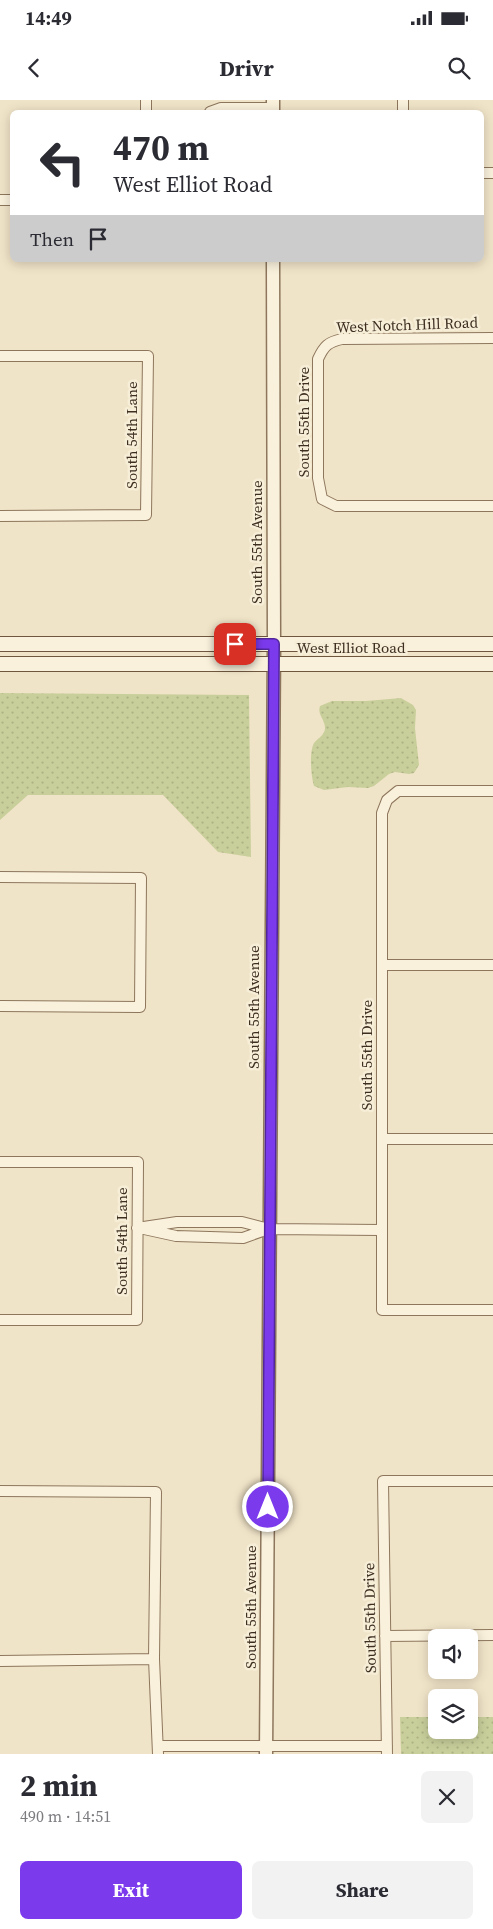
<!DOCTYPE html>
<html lang="en">
<head>
<meta charset="utf-8">
<style>
  body { margin:0; font-family:"Source Serif 4",serif; background:#f2f2f3; color:#2b2b33; height:100vh; display:flex; flex-direction:column; font-size:19px; white-space:nowrap }
  * { box-sizing:border-box; margin:0 }
  p { font-size:16px; color:#7c7c81 }
  .icon { flex:none; width:28px; height:28px; fill:none; stroke:currentColor; stroke-width:2; stroke-linecap:round; stroke-linejoin:round }
  .map { position:relative; height:1654px; overflow:hidden }
  .drawer { display:flex; flex-direction:column; background:#fff; flex:1 }
  .drawer>* { flex:none }
  .banner { position:absolute; left:10px; top:10px; width:474px; height:152px; border-radius:8px; box-shadow:0 2px 12px #0003; background:#fff; color:#2b2b33; overflow:hidden }
  .controls { position:absolute; left:428px; top:1529px; display:grid; gap:10px }
  .controls a { display:grid; place-items:center; width:50px; height:50px; border-radius:8px; background:#fff; box-shadow:0 2px 12px #0003; font-size:25px }
  .pin { position:absolute; display:grid; place-items:center; width:42px; height:42px; color:#fff; margin:-21px; border-radius:10px; box-shadow:0 2px 8px #0006 }
  .me { position:absolute; width:55px; margin:-28px; rotate:0deg; stroke-linejoin:round; filter:drop-shadow(0 0 4px #0008) }
  .turn { display:flex; align-items:center; gap:18px; height:105px; padding:0 20px; font-size:22px }
  .turn .icon { width:65px; height:65px; stroke-width:2.5 }
  .turn b { display:block; font-size:35px; line-height:42px }
  .then { display:flex; align-items:center; height:48px; padding:0 20px; background:#0003; gap:10px; font-size:19px }
  .round { display:grid; place-items:center; flex:none; width:52px; height:52px; border-radius:8px; background:#f2f2f3 }
  .head { display:flex; align-items:center; justify-content:space-between; height:85px; padding:0 20px }
  h1 { font-size:30px; font-weight:700; line-height:38px }
  .button { display:flex; gap:10px; margin-top:auto; padding:10px 20px }
  .button a { flex:1; height:58px; border-radius:8px; background:#7c3aed; color:#fff; font-size:20px; font-weight:700; line-height:58px; text-align:center }
  .button a+a { background:#f2f2f3; color:#2b2b33 }
  .status { display:flex; justify-content:space-between; align-items:center; height:35px; padding:0 25px; background:#fff; direction:ltr }
  .status svg { height:14px; fill:currentColor }
  header { display:flex; justify-content:space-between; align-items:center; height:65px; padding:0 20px; background:#fff; font-size:22px; font-weight:700 }
  .map>svg:first-child { display:block }
</style>
</head>
<body>
<div class="status"><b>14:49</b><svg viewBox="0 0 49 12"><path d="M0 12V9h3v3zM5 12V6h3v6zM10 12V3h3v9zM15 12V0h3v12zM26 1h20v11H26zM47 4h2v5h-2z"/></svg></div>
<header><svg class="icon" aria-label="back" viewBox="0 0 24 24"><path d="M15 5l-7 7 7 7"/></svg>Drivr<svg class="icon" aria-label="search" viewBox="0 0 24 24"><circle cx="10" cy="10" r="6"/><path d="M15 15l6 6"/></svg></header>
<div class="map">
<svg width="493" height="1654" viewBox="0 0 493 1654">
  <defs>
    <pattern id="green-dots" width="8" height="8" patternUnits="userSpaceOnUse" patternTransform="scale(1.25)"><rect width="8" height="8" fill="#c9cf9b"/><path d="M2 2h.1M6 6h.1" fill="none" stroke="#aeb285" stroke-width="1.8" stroke-linecap="round"/></pattern>
  </defs>
  <rect width="100%" height="100%" fill="#f0e4c8"/>
  <path fill="url(#green-dots)" d="M0 593 249 595 251 757 218 752 163 695H28L0 720Z
    M401 598 413 605 416 610 415 628 419 665 414 673 409 674 395 672 389 674 374 686 368 688 348 687 324 690 314 686C311 676 309 652 314 643 318 638 325 635 325 628 325 619 317 615 320 606L332 601H366Z
    M400 1617H436V1630H469V1617H493V1654H401Z"/>
  <g fill="none" stroke-linecap="round" stroke-linejoin="round">
    <defs>
      <path id="minor" d="M146 0V12
        M403 0V12
        M210 12 221 8H273
        M481 73H493
        M0 100H12
        M493 238 342 239C328 242 324 246 318 259V378L322 399 336 406H493
        M0 256H148L146 415 0 416
        M493 691H398L387 700 382 713V1210H493
        M0 777 141 778 140 907 0 906
        M383 865H493
        M382 1039H493
        M0 1062H138L137 1220H0
        M137 1128 177 1122H242L269 1129 381 1130
        M144 1129 176 1136 243 1138 268 1129
        M0 1391 156 1392 154 1559 158 1654
        M385 1536 493 1535
        M0 1561 154 1559
        M158 1646H387
        M387 1654 383 1381H493"/>
      <path id="tertiary" d="M273 0V12
        M266 1654 274 544 273 160"/>
      <path id="secondary" d="M0 544H493
        M0 564H493"/>
    </defs>
    <use href="#minor" stroke="#8d765c" stroke-width="12"/>
    <use href="#tertiary" stroke="#8d765c" stroke-width="15"/>
    <use href="#secondary" stroke="#6f573f" stroke-width="16"/>
    <use href="#minor" stroke="#faf1dc" stroke-width="10"/>
    <use href="#tertiary" stroke="#faf1dc" stroke-width="12"/>
    <use href="#secondary" stroke="#faf1dc" stroke-width="14"/>
  </g>
  <g fill="none" stroke-linecap="round" stroke-linejoin="round">
    <defs>
      <path id="route" d="M235 544H274L268 1407"/>
    </defs>
    <use href="#route" stroke="#51269a" stroke-width="12"/>
    <use href="#route" stroke="#7c3aed" stroke-width="9"/>
  </g>
  <g text-anchor="middle" stroke-width="5" stroke-linejoin="round" paint-order="stroke">
    <g font-size="15" fill="#3d2e20" stroke="#f7eed8">
      <text transform="translate(407 225) rotate(-2)" y="5">West Notch Hill Road</text>
      <text transform="translate(304 322) rotate(-90)" y="5">South 55th Drive</text>
      <text transform="translate(132 335) rotate(-90)" y="5">South 54th Lane</text>
      <text transform="translate(257 442) rotate(-90)" y="5">South 55th Avenue</text>
      <text x="351" y="553">West Elliot Road</text>
      <text transform="translate(254 907) rotate(-90)" y="5">South 55th Avenue</text>
      <text transform="translate(367 955) rotate(-90)" y="5">South 55th Drive</text>
      <text transform="translate(122 1141) rotate(-90)" y="5">South 54th Lane</text>
      <text transform="translate(251 1507) rotate(-90)" y="5">South 55th Avenue</text>
      <text transform="translate(370 1518) rotate(-91)" y="5">South 55th Drive</text>
    </g>
  </g>
</svg>
<div class="controls">
<a><svg class="icon" aria-label="sound" viewBox="0 0 24 24"><path d="M4 9h4l5-4v14l-5-4H4zM17 9q2 3 0 6"/></svg></a>
<a><svg class="icon" aria-label="layers" viewBox="0 0 24 24"><path d="M12 4l9 5-9 5-9-5zM3 14l9 5 9-5"/></svg></a>
</div>
<div class="pin" style="left:235px;top:544px;background:#d93025"><svg class="icon" aria-label="arrive" viewBox="0 0 24 24"><path d="M6 21V4h12l-3 4 3 4H6"/></svg></div>
<svg class="me" style="left:268px;top:1407px" viewBox="-20 -20 40 40"><circle r="17" fill="#7c3aed" stroke="#fff" stroke-width="3"/><path d="M0-11L8 9 0 5-8 9z" fill="#fff"/></svg>
<div class="banner">
<div class="turn"><svg class="icon" aria-label="left" viewBox="0 0 24 24"><path d="M17 20v-9H6M10 6l-5 5 5 5"/></svg><div><b>470 m</b>West Elliot Road</div></div>
<div class="then">Then<svg class="icon" aria-label="arrive" viewBox="0 0 24 24"><path d="M6 21V4h12l-3 4 3 4H6"/></svg></div>
</div>
</div>
<section class="drawer">
<div class="head"><div><h1>2 min</h1><p>490 m · 14:51</p></div><a class="round"><svg class="icon" aria-label="close" viewBox="0 0 24 24"><path d="M6 6l12 12M18 6L6 18"/></svg></a></div>
<div class="button"><a>Exit</a><a>Share</a></div>
</section>
</body>
</html>
